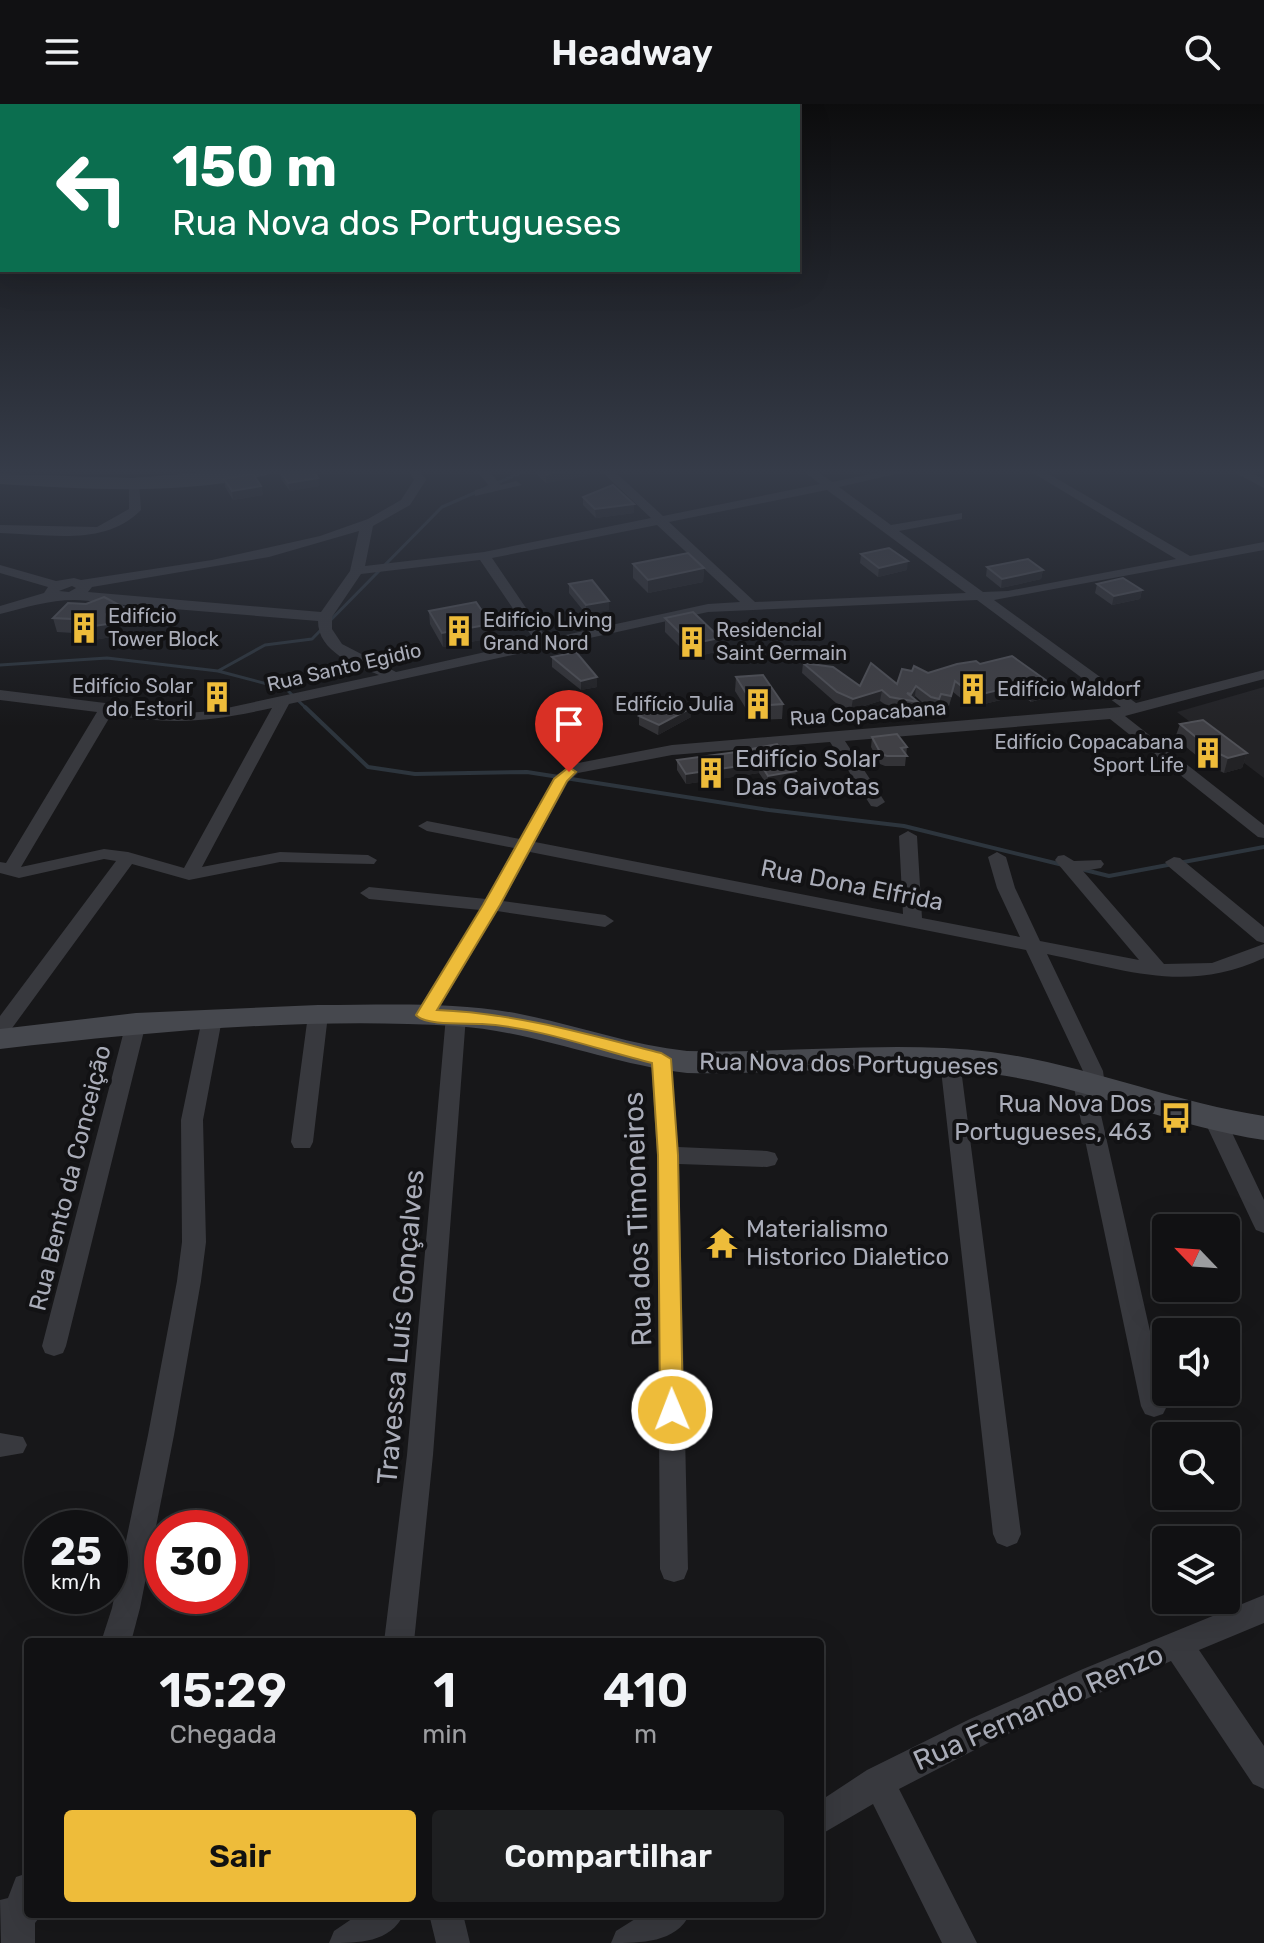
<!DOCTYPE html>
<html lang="pt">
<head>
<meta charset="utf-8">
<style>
  body { margin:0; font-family:Rubik,sans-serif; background:#1e1f21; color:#f1f3f6; height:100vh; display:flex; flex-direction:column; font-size:30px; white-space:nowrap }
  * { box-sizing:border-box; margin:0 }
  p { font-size:26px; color:#9c9da0 }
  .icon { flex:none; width:44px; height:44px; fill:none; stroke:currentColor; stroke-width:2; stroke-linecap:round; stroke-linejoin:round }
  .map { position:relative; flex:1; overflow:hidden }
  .details { position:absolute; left:24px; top:1534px; width:800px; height:280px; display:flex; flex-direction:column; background:#111113; border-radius:8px; box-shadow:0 8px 32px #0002,0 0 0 2px #303133 }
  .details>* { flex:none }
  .top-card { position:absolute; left:0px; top:0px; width:800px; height:168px; box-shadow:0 8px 32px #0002,0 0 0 2px #303133; background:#0b6e4f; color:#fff; overflow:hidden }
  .needle { width:52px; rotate:295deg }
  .tools { position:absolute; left:1152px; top:1110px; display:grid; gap:16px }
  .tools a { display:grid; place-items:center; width:88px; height:88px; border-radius:8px; background:#111113; box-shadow:0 8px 32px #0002,0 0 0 2px #303133; font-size:40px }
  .speed { position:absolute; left:24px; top:1406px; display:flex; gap:16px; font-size:40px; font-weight:700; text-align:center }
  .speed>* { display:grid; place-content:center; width:104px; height:104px; border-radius:50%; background:#111113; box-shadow:0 8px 32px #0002,0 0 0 2px #303133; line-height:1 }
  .speed small { font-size:20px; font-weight:400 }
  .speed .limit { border:12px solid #d22; background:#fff; color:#111 }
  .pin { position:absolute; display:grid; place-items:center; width:68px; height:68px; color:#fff; margin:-82px -34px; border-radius:50% 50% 50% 0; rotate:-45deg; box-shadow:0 0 8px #0007 }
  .pin .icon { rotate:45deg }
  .me { position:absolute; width:88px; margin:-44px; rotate:359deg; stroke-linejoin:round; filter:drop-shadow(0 0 6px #0008) }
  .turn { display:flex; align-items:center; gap:28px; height:168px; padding:0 40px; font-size:36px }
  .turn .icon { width:104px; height:104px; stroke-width:2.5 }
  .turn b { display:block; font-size:56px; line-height:68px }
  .eta { display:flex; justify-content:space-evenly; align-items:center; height:136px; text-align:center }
  .eta b { font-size:48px; font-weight:600; line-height:56px }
  .cta { display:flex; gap:16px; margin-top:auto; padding:16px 40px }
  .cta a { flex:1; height:92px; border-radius:8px; background:#eebc3a; color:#111; font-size:32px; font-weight:600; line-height:92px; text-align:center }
  .cta a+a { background:#1e1f21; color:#f1f3f6 }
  header { display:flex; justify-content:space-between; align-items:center; height:104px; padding:0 40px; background:#111113; font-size:36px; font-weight:600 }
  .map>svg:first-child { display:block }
</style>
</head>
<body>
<header><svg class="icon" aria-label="menu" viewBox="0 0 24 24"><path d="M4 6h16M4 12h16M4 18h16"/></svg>Headway<svg class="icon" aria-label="search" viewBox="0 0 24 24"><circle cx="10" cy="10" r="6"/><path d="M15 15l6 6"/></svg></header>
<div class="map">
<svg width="1264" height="1839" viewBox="0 0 1264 1839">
  <rect width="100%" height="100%" fill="#171719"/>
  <path fill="#232326" d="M1264 583V674L1177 608Z"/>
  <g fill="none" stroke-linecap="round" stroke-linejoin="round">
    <path stroke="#2d353d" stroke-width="3" d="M0 561 107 554 218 567 286 585 307 605
      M218 567 265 541 312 535 442 403 527 366"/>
    <path stroke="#2d353d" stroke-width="4" d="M305 603 368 663 415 670 527 668 769 706 904 722 1063 761
      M1081 765 1109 772 1264 743"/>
    <path fill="#38393e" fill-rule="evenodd" d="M408 366H420L426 376 410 401 373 422 365 462 484 448 651 414 600 366H613L663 412 820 380 802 366H816L832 378 890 366H913L839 383 891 421 962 409V415L899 427 983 488 1008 487 1176 455 1028 366H1042L1190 452 1264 438V446L994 496 1136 599 1264 566V575L1125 612 1264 721V734L1258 733 1110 615 845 637 885 698 877 703 871 702 830 638 672 651 578 669 568 678 535 738 903 810 899 732 908 727 917 732 922 814 1020 833 997 784 988 753 997 748 1006 753 1015 784 1040 837 1139 856 1058 760 1055 756 1058 752 1064 751 1074 757 1101 756 1104 760 1101 764 1083 767 1164 860 1212 859 1264 840V854C1187 890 1126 866 1047 850L1103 967 1105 982 1096 989 1167 1302 1163 1310 1154 1313 1145 1310 1141 1302 1073 979 1076 974 1083 972V967L1026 846 530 748 503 797 605 811 614 817 605 823 497 807 432 916 425 918 415 911 480 806 369 795 360 789 369 783 486 795 514 744 427 727 418 722 427 717 520 735 555 672 573 660 672 641 1121 603 977 496 708 508 289 600 202 763 280 748 368 751 377 756 374 760 280 758 189 776 132 760 7 931 0 933V912L116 757 104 755 19 774 0 769V758L6 759 97 608 0 596V586L186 609 213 607 379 571C355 561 318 548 318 517L101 499C64 491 36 501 0 510V502L44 489 48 483 0 469V461L56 477 74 474 81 476 212 456 320 432 368 415 401 396 414 376ZM827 386 966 489 755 498 669 418ZM657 421 740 498 708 500 547 535 492 454ZM359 427 350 467 321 508 88 488 92 483 269 453ZM480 456 535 537 396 568 342 540 332 525V513L361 470ZM72 482 76 484 69 488 59 487ZM272 604 184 764 128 748 104 745 21 763 111 611C175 621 209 618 272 604Z
      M476 366H488L501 381 516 377 522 381 475 392V386L490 383Z
      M1230 366H1245L1264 375V384Z
      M129 375 139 378 141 406C105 443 48 430 0 429V421L97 423 129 405Z
      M1174 753 1180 754 1264 823V839L1257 837 1168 762 1165 758Z
      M318 904 328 911 313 1038 310 1044H294L291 1038 308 911Z
      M456 905 466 912 433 1351 414 1538H384L407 1351 446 912Z
      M212 908 222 915 203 1016 206 1138 201 1177 174 1331 140 1504 131 1538H101L112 1504 148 1331 177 1177 182 1138 181 1016 202 915Z
      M136 912 146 919 66 1242 63 1249 54 1252 45 1249 42 1242 126 919Z
      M661 948 668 950 671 955 678 1043 767 1047 775 1049 778 1055 775 1061 767 1063 679 1060 688 1465 684 1475 674 1478 664 1475 660 1465 657 1051 651 955 654 950Z
      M950 950 957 952 960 957 1021 1430 1017 1439 1007 1443 997 1439 993 1430 940 957 943 952Z
      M1214 1006 1222 1008 1225 1014 1264 1096V1129L1256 1126 1253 1120 1203 1014 1206 1008Z
      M0 1329 23 1333 27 1341 23 1349 0 1353Z
      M1264 1491V1519L1199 1546 1264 1642V1685L1253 1680 1171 1557 992 1637 899 1685 977 1839H942L873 1700 820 1731V1697L867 1666 970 1615 1083 1565Z
      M28 1769V1810H42L35 1819V1839H1L0 1796 8 1794 16 1773Z
      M359 1810H404C390 1839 359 1839 329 1839L334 1827Z
      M429 1810H463L470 1839H436Z
      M643 1810H690C676 1839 641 1839 611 1839L616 1827Z"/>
    <path fill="#46484e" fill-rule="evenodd" d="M234 366H273L270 370C183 392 89 385 0 380V370L132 374Z
      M318 901C385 901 454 897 520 910 576 921 630 941 687 947 788 950 891 936 991 948 1084 960 1171 998 1264 1012V1036C1171 1022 1085 982 992 970 891 957 788 971 687 969 608 960 534 927 455 922 303 913 150 928 0 945V925L136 909Z"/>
  </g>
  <path fill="#333337" d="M532 366H587V372L546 379Z
    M280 367 318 374 319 382 290 387 281 375Z
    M224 375 261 382 263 391 233 396 225 383Z
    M583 393 634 409 596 414 583 401Z
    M861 450 907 466 878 473 860 459Z
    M633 460 704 464 703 478 648 489 633 474Z
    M987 463 1043 466 1041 475 1001 484 986 472Z
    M569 480 609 497V506L586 510 569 489Z
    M1097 480 1142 486 1140 495 1112 501 1095 489Z
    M429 507 491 520 492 534 443 543 430 520Z
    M53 514 126 517 110 524 111 533 77 539 74 529 57 528Z
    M665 514 719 547 691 554 665 528Z
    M552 553 597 573V583L581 586 552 563Z
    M803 559 860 582 897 580 928 569 980 560 1054 582 1051 592 1031 598 1021 591 972 603 953 588 949 602 939 601 937 606 929 604 915 592 914 594 918 598 916 609 889 603 880 597 851 606 836 599 802 569Z
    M736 573 783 600 782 615 753 616 735 587Z
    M639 612 691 613 658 631 639 621Z
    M1180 620 1247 649 1242 664 1224 669 1208 661 1175 634Z
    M872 633 907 643 905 662H885L880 660 871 643Z
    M752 645 795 677 768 682 759 669 686 680 677 666V656L743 657Z"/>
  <path fill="#222225" d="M572 366H587V372L546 379V370Z
    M318 374 319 382 290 387 288 379Z
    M261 382 263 391 233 396 232 387Z
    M634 400V409L596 414 595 405Z
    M908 457 907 466 878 473 879 464Z
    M704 464 703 478 648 489V476Z
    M1043 466 1041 475 1001 484 1002 475Z
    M1142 486 1140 495 1112 501 1114 492Z
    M609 497V506L586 510V501Z
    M123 503 126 517 110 524 111 533 77 539 73 525Z
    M491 520 492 534 443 543 442 529Z
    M720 534 719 547 691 554V540Z
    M597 573V583L581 586V577Z
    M1023 580 1021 591 972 603 974 592Z
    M916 582 915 592 912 597 910 596 911 590Z
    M1054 582 1051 592 1031 598 1033 587Z
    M882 586 880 597 851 606 853 595Z
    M691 604V613L658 631 659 621Z
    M1247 649 1242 664 1224 669 1228 654Z
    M760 659 759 669 686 680V670Z
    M796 667 795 677 768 682V672Z"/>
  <path fill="#404045" stroke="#505157" stroke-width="2" d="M285 366H312L318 374 288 379 280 367Z
    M541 366H572L546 370Z
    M253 370 261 382 232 387 224 375Z
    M613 381 634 400 595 405 583 393Z
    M889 444 908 457 879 464 861 450Z
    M688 449 704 464 648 476 633 460Z
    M1028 455 1043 466 1002 475 987 463Z
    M1123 474 1142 486 1114 492 1097 480Z
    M592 476 609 497 586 501 569 480Z
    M104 493 123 503 106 510 108 520 73 525 72 515 53 514 68 499 86 500Z
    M476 498 491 520 442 529 429 507Z
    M693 508 720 534 691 540 665 514Z
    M576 548 597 573 581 577 552 553Z
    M1012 552 1054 582 1033 587 1023 580 974 592 955 577 951 592 941 590 939 595 931 593 916 582 911 590 907 589 918 598 890 593 882 586 853 595 837 588 803 559 833 563 860 582 871 559 897 580 902 565 912 567 914 562 928 569 957 560 976 557 980 560Z
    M763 571 783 600 754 602 736 573Z
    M672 594 691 604 659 621 639 612Z
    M1203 616 1247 649 1228 654 1213 647 1180 620Z
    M897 630 907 643 901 644 907 652H887L881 650 872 633Z
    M777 640 796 667 768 672 760 659 686 670 677 656 736 648 743 657 752 645Z"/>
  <linearGradient id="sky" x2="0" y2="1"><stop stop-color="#0d0d0e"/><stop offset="0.59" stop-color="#363c49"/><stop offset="1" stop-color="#363c49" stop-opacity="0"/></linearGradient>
  <rect width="1264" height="623" fill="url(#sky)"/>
  <path fill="#eebc3a" stroke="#9b7a26" stroke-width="2" d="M569 663 576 668 567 677 500 801 437 906C514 909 587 930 661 949L671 955 678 1051 683 1306 680 1313 672 1316 664 1313 660 1306 658 1051 652 959C599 946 537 923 482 920 466 919 425 922 416 911L483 801 554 675Z"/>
  <defs>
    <symbol id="building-bare" viewBox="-9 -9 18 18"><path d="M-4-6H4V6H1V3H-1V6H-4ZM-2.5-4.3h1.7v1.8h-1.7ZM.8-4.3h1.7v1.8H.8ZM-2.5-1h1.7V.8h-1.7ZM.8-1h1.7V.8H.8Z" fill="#eebc3a" stroke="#121214" stroke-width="2.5" paint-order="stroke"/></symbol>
    <symbol id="bus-bare" viewBox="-9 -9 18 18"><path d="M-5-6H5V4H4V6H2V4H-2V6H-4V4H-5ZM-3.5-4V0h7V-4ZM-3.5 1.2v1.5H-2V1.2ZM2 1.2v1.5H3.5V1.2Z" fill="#eebc3a" stroke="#121214" stroke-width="2.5" paint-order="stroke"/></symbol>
    <symbol id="temple-bare" viewBox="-9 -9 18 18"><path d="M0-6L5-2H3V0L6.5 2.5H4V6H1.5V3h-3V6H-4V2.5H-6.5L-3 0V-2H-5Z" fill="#eebc3a" stroke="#121214" stroke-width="2.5" paint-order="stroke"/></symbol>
  </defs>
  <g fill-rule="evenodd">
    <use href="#building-bare" x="62" y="502" width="44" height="44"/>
    <use href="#building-bare" x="437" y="505" width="44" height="44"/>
    <use href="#building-bare" x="670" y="516" width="44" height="44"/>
    <use href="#building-bare" x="951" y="563" width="44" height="44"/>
    <use href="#building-bare" x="195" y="571" width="44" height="44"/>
    <use href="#building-bare" x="736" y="578" width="44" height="44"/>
    <use href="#building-bare" x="1186" y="627" width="44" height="44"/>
    <use href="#building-bare" x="689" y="647" width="44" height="44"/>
    <use href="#bus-bare" x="1154" y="992" width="44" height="44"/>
    <use href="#temple-bare" x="700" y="1117" width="44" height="44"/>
  </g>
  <g text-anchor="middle" stroke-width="8" stroke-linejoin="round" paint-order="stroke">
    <g font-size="20" fill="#aaadb9" stroke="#121214" text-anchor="start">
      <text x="108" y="519">Edifício<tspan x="108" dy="23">Tower Block</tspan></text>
      <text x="483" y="523">Edifício Living<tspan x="483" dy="23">Grand Nord</tspan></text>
      <text x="716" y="533">Residencial<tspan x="716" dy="23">Saint Germain</tspan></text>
      <text x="193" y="589" text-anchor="end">Edifício Solar<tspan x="193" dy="23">do Estoril</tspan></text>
      <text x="997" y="592">Edifício Waldorf</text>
      <text x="734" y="607" text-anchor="end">Edifício Julia</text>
      <text x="1184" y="645" text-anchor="end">Edifício Copacabana<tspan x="1184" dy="23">Sport Life</tspan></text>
    </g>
    <g font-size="20" fill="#aaadb9" stroke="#121214">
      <text transform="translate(344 563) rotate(-13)" y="7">Rua Santo Egidio</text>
      <text transform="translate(868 609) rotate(-4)" y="7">Rua Copacabana</text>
    </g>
    <g font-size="24" fill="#aaadb9" stroke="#121214" text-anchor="start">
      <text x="735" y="663">Edifício Solar<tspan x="735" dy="28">Das Gaivotas</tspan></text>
      <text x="1152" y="1008" text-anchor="end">Rua Nova Dos<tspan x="1152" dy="28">Portugueses, 463</tspan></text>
      <text x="746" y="1133">Materialismo<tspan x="746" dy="28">Historico Dialetico</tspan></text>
    </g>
    <g font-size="24" fill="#aaadb9" stroke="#121214">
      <text transform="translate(852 781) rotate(11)" y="8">Rua Dona Elfrida</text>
      <text transform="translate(849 960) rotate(1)" y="8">Rua Nova dos Portugueses</text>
      <text transform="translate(70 1074) rotate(-76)" y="8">Rua Bento da Conceição</text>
    </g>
    <g font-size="28" fill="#aaadb9" stroke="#121214">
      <text transform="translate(637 1115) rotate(-92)" y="10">Rua dos Timoneiros</text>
      <text transform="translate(400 1223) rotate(-85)" y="10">Travessa Luís Gonçalves</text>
      <text transform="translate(1038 1603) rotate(-24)" y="10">Rua Fernando Renzo</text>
    </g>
  </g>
</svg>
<div class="tools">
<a><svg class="needle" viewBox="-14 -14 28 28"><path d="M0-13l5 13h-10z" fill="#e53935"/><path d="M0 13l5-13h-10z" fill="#9c9da0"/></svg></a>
<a><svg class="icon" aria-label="sound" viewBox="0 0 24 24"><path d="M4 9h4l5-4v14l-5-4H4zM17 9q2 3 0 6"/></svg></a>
<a><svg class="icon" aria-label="search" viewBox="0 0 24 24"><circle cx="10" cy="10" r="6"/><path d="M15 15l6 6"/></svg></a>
<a><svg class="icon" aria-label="layers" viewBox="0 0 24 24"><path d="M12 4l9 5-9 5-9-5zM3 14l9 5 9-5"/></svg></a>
</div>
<div class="speed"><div>25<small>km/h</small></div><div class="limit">30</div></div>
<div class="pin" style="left:569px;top:668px;background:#d93025"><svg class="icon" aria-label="arrive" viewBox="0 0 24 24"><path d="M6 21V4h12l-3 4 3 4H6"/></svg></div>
<svg class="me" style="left:672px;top:1306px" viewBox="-20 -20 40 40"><circle r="17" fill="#eebc3a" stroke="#fff" stroke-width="3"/><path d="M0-11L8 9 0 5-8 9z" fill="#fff"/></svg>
<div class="top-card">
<div class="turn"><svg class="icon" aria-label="left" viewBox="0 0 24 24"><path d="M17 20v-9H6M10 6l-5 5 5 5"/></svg><div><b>150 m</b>Rua Nova dos Portugueses</div></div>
</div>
<section class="details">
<div class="eta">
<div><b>15:29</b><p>Chegada</p></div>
<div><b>1</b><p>min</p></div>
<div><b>410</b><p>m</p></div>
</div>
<div class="cta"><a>Sair</a><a>Compartilhar</a></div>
</section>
</div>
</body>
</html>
